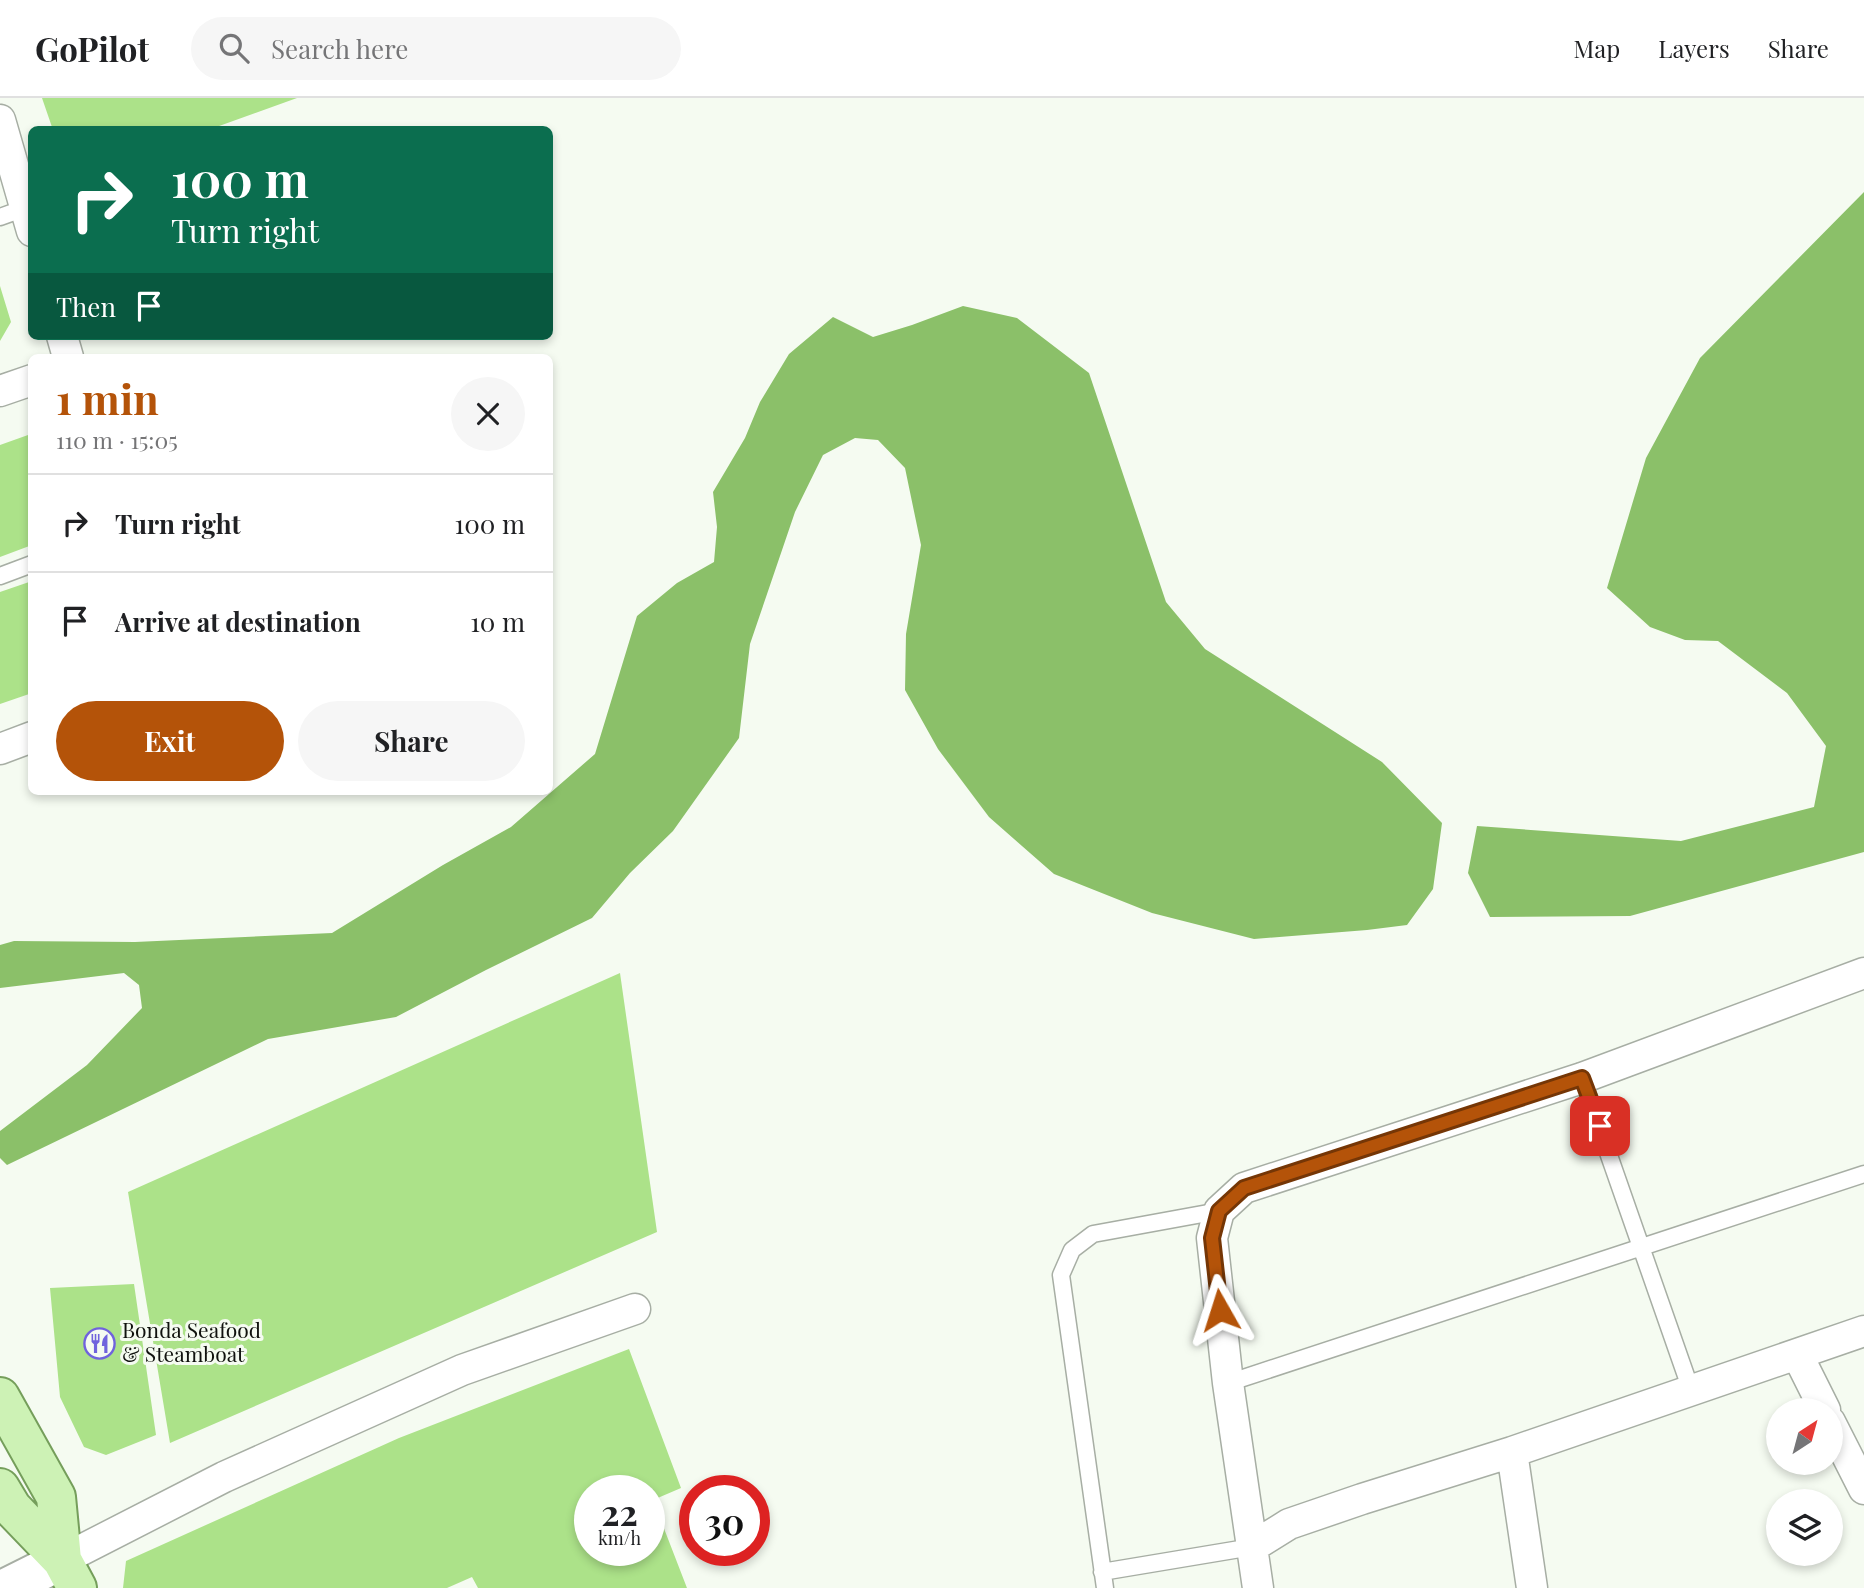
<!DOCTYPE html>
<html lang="en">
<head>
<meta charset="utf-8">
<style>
  body { margin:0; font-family:"Playfair Display",serif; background:#f6f6f6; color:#202124; height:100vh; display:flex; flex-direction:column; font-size:26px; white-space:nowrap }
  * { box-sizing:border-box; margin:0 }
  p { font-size:23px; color:#757577 }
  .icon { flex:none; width:38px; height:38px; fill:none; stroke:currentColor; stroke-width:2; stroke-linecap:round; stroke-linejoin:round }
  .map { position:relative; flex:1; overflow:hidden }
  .details { position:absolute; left:28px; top:256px; width:525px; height:441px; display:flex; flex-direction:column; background:#fff; border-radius:10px; box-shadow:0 4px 10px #0003 }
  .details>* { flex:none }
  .hud { position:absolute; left:28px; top:28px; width:525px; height:214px; border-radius:10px; box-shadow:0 4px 10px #0003; background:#0b6e4f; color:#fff; overflow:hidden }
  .needle { width:46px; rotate:36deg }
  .tools { position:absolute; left:1766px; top:1300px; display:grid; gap:14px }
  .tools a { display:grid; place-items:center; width:77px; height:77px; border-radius:50%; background:#fff; box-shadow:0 4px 10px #0003; font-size:35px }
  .speed { position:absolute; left:574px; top:1377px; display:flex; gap:14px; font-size:35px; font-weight:700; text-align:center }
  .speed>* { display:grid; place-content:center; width:91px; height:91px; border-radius:50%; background:#fff; box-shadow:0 4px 10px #0003; line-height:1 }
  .speed small { font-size:18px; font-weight:400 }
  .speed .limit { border:10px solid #d22; background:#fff; color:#111 }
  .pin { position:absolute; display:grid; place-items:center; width:60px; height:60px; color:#fff; margin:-30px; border-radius:14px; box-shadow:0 4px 10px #0006 }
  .me { position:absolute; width:77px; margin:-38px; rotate:354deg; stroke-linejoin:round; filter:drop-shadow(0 0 5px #0008) }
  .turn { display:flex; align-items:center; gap:24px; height:147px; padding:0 28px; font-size:32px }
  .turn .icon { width:91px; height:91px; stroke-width:2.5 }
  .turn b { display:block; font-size:49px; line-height:60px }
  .then { display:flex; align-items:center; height:66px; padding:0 28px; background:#0003; gap:14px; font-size:26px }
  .round { display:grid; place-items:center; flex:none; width:74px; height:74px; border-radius:37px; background:#f6f6f6 }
  .overview { display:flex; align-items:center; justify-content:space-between; height:119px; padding:0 28px }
  h1 { font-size:42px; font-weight:700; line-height:52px; color:#b45309 }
  .action { display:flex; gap:14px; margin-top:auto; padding:14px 28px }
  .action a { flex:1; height:80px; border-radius:42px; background:#b45309; color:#fff; font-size:28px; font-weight:700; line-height:80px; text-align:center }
  .action a+a { background:#f6f6f6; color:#202124 }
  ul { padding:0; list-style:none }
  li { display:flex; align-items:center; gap:21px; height:98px; padding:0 28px; border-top:2px solid #e0e0e0 }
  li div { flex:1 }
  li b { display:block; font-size:26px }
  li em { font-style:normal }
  header { display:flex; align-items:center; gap:42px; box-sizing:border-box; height:98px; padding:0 35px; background:#fff; border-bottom:2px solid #e0e0e0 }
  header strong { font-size:33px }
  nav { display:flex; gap:38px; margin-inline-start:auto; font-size:24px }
  .search { width:490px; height:63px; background:#f6f6f6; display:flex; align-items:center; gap:18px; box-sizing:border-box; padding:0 24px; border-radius:38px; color:#757577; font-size:26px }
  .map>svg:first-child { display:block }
</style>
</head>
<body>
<header>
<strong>GoPilot</strong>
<div class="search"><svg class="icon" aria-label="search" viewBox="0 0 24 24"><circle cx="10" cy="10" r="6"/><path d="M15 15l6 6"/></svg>Search here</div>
<nav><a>Map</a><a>Layers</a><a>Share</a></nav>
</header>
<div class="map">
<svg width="1864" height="1490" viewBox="0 0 1864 1490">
  <rect width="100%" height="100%" fill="#f5fbf1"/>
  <path fill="#8bc069" d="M1864 94V754L1630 818 1490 819 1468 775 1477 728 1681 743 1814 709 1826 648 1787 595 1718 543 1685 542 1650 529 1607 490 1646 360 1700 260Z
    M963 208 1017 220 1089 275 1166 504 1205 551 1382 664 1442 725 1433 791 1407 827 1367 832 1254 841 1152 815 1054 776 989 719 938 651 905 592 906 536 921 447 905 370 878 342 855 340 823 357 795 414 750 546 739 640 673 733 630 775 592 820 486 872 396 919 268 941 7 1067 0 1060V1033L87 967 142 910 139 887 124 875 0 890V847L14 843 135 844 332 835 443 767 511 729 595 656 637 518 677 485 714 464 717 429 713 394 745 340 760 304 789 256 833 219 873 239 912 227Z"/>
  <path fill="#ace289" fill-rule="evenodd" d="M42 0H297L208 32H53Z
    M0 188 11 224 0 243Z
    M28 337 32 339V447L0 459V347Z
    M32 483V595L0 606V494Z
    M620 875 657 1134 170 1345 128 1094Z
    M134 1186 156 1337 106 1357 84 1349 60 1299 50 1190Z
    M629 1251 681 1390 653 1402 687 1490H478L472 1479 447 1490H123L126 1463 399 1340ZM590 1393H649V1452H590Z"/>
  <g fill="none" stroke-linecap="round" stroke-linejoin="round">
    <defs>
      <path id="service" d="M0 119 25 110
        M0 478 32 466
        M1582 980 1691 1292
        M1228 1285 1864 1076
        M1102 1474 1252 1449
        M1105 1490 1061 1177 1072 1152 1093 1136 1219 1113"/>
      <path id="minor" d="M0 22 32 133
        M62 238 68 259
        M0 293 32 282
        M0 651 32 639
        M1797 1256 1825 1312
        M1830 1324 1864 1391
        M1512 1354 1532 1490
        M1252 1449 1289 1426 1362 1401 1512 1354 1864 1233
        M62 1462 224 1379 462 1272 635 1211
        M1258 1490 1228 1285 1212 1140 1219 1113 1244 1090 1582 980 1864 875"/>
      <path id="tertiary" d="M6 1490 62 1462"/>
      <path id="primary" d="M0 1299 56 1399 62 1462
        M0 1390 12 1410 62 1462 77 1490"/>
    </defs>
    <use href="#service" stroke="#a7aea4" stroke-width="19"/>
    <use href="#minor" stroke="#a7aea4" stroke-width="33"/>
    <use href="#tertiary" stroke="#a7aea4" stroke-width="42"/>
    <use href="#primary" stroke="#759e5b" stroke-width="42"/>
    <use href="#service" stroke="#fff" stroke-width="16"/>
    <use href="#minor" stroke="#fff" stroke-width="30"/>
    <use href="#tertiary" stroke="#fff" stroke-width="38"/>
    <use href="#primary" stroke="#cdf2b5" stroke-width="38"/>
  </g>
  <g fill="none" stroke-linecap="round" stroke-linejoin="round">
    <defs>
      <path id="route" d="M1220 1212 1212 1140 1219 1113 1244 1090 1582 980 1600 1028"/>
    </defs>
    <use href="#route" stroke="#753606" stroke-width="18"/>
    <use href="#route" stroke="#b45309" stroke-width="12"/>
  </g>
  <defs>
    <symbol id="restaurant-ring" viewBox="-11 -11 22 22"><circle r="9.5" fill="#f5fbf1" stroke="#7063dd" stroke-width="1.5"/><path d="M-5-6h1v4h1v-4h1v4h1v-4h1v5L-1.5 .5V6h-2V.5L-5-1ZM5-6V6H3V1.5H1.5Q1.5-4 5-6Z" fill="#7063dd"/></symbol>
  </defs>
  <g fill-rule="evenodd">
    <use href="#restaurant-ring" x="82" y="1228" width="35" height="35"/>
  </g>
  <g text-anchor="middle" stroke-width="6" stroke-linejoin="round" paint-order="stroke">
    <g font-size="21" fill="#10120e" stroke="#f5fbf1" text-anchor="start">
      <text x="122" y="1240">Bonda Seafood<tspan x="122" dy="24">&amp; Steamboat</tspan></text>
    </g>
  </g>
</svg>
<div class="tools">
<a><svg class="needle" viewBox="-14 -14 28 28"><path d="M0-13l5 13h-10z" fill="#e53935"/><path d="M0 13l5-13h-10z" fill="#757577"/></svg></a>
<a><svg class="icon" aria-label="layers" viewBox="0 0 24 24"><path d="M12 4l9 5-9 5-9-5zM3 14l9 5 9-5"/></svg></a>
</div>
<div class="speed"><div>22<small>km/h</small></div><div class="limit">30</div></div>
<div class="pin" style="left:1600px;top:1028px;background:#d93025"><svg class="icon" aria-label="arrive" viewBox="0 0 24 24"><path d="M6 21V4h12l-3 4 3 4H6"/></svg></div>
<svg class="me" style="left:1220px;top:1212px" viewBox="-20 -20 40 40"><path d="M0-17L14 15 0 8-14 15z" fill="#b45309" stroke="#fff" stroke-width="4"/></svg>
<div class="hud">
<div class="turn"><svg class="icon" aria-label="right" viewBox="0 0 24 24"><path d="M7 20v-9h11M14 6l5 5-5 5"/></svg><div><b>100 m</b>Turn right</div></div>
<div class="then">Then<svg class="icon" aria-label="arrive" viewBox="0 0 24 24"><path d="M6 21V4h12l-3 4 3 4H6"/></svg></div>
</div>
<section class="details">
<div class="overview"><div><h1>1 min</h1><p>110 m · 15:05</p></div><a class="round"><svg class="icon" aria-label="close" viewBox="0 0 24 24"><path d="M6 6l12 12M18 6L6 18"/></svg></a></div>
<ul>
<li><svg class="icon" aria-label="right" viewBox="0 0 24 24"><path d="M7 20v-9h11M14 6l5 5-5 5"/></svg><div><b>Turn right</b></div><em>100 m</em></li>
<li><svg class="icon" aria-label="arrive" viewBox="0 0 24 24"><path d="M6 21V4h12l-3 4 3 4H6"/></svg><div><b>Arrive at destination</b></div><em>10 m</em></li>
</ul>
<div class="action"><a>Exit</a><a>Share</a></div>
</section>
</div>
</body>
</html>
